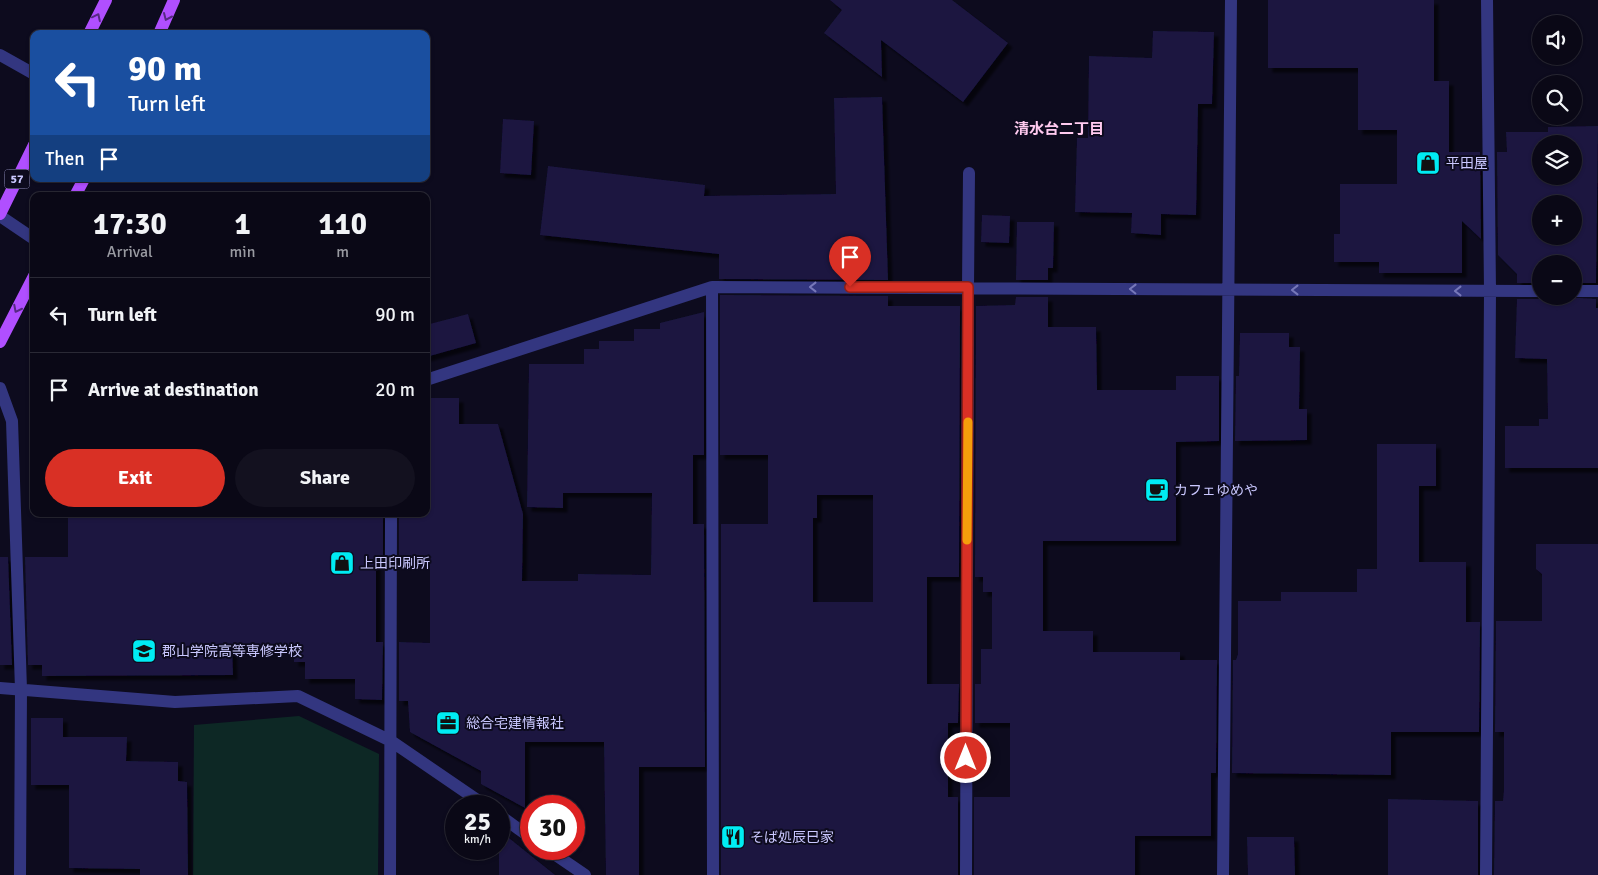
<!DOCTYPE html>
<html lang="en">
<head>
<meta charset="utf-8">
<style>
  body { margin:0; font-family:Signika,"Noto Sans JP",sans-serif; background:#13111f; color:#f1f3f6; height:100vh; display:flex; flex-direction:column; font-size:19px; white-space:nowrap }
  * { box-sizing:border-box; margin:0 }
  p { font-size:16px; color:#999aa1 }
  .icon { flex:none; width:28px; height:28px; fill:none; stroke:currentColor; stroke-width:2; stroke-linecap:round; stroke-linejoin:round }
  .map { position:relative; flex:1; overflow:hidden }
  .details { position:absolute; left:30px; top:192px; width:400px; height:325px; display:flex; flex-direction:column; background:#0a0816; border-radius:10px; box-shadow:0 1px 4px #0004,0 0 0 1px #2a2935 }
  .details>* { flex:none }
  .hud { position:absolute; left:30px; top:30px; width:400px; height:152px; border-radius:10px; box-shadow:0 1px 4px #0004,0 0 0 1px #2a2935; background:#1a4fa0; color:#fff; overflow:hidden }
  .fabs { position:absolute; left:1532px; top:15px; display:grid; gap:10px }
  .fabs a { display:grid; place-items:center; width:50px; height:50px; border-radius:50%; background:#0a0816; box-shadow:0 1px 4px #0004,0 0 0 1px #2a2935; font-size:25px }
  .speed { position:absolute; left:445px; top:795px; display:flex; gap:10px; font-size:25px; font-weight:700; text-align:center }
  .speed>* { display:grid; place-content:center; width:65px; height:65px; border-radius:50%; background:#0a0816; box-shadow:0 1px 4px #0004,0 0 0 1px #2a2935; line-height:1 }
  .speed small { font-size:12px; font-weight:400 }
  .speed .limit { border:8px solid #d22; background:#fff; color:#111 }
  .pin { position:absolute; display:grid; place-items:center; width:42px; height:42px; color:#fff; margin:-51px -21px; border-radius:50% 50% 50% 0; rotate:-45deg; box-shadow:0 0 5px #0007 }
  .pin .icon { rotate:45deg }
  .me { position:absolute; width:55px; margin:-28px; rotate:0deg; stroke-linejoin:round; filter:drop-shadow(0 0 4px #0008) }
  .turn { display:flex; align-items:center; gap:18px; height:105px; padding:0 15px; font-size:22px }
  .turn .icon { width:65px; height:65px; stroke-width:2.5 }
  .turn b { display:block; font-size:35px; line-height:42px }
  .then { display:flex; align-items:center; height:48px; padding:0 15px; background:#0003; gap:10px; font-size:19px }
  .eta { display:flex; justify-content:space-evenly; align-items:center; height:85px; text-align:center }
  .eta b { font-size:30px; font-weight:700; line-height:35px }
  .button { display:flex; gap:10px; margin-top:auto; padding:10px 15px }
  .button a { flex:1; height:58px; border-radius:30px; background:#d93025; color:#fff; font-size:20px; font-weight:700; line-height:58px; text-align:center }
  .button a+a { background:#13111f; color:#f1f3f6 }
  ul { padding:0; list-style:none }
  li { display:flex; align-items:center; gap:15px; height:75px; padding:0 15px; border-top:1px solid #2a2935 }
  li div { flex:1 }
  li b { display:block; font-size:19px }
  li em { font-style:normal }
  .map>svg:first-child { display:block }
</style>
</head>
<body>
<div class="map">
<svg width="1598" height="875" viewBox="0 0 1598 875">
  <defs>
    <filter id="shadow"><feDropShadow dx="4.5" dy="4.5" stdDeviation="1" flood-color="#0009"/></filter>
  </defs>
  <rect width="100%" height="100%" fill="#0d0b1e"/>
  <path fill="#0d2825" d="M299 716 379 754 378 875H193L194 725Z"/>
  <path fill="#1b1640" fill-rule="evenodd" filter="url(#shadow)" d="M830 0H952L1008 43 963 102 881 40 882 77 824 33 842 10Z
    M1268 0H1434V81H1449V152H1480L1481 239 1462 221V273H1379V262H1334V234H1340V184H1397V130H1358V68H1268Z
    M1153 31 1214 32 1212 104H1198L1196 215 1161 214V235L1131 233 1132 213 1075 212 1077 138H1088L1089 56 1152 58Z
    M882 97 888 280 719 279V254L540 235 548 166 705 185 704 196 836 194 834 98Z
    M503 119 534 121 531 175 500 173Z
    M1598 126 1596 283H1574V264H1541V283H1517V274L1498 255 1497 152H1507L1506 132H1548V127ZM1541 144H1574V176H1541ZM1541 204H1574V236H1541Z
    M982 215 1010 216 1009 243 981 242Z
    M1017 222H1054L1053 268H1048V280H1016Z
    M720 295 888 296V306H960L959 577H927V684H959L958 723H948V797H958V875H721V524H768V455H720ZM817 495H873V602H813V518H817Z
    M1547 296 1596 299V308H1598V468H1505V426H1539V419H1548L1547 359 1515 358 1517 299H1541Z
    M1016 297H1048V327H1096L1097 390H1176V376H1219V441L1176 442V541H1043V631H1093V652H1180V660H1217L1216 773H1211V836H1135V875H974V797H1010V723H975V684H981V649H992V592H983V577H975L976 306 1015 305Z
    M704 312V455H693V524H704L705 767H639V875H606L604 742H525V808L481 784V771L410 732 408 701H399V642L430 643V558H399V514H426V398H459V424H498L523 514 522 581H578V574L651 575 652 493H563V508L527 507 529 364H584V349H599V341H634V329H660V323Z
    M468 314 476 343 426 357V325Z
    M1240 333H1289V347H1300L1299 409H1307V440L1235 441 1236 376H1239Z
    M1377 444H1436V486H1419V562H1466V622H1480L1479 732H1391V775L1232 773 1233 660H1236L1238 654V601H1281V592H1357V569H1377Z
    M68 514H383V558L376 557V642H383L382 700 355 699V679H305V662H294V647L232 646 233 675 42 676V665H28L25 557H68Z
    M1536 544H1598V875H1494L1495 801H1503L1504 790V732H1495L1496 621H1542V574L1536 569Z
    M0 557H8L12 665H0Z
    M31 718H63V737H127L126 761 178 762V781L187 782 188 875H140V869L69 868V785H31Z
    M1388 799 1478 801V875H1388Z
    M499 830 555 875H499Z
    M1247 837H1294L1295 875H1248Z"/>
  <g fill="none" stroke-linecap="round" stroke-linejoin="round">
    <path stroke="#333680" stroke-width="12" d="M968 287 969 173"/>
    <path stroke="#333680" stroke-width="12" d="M0 55 34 74
      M0 216 34 239
      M712 287 713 875
      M1574 291H1598
      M426 380 712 287 1541 291
      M0 388 12 421 21 689 20 875
      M0 688 175 702 298 696 391 741 486 806
      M499 815 531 838
      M547 849 585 875
      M390 875 391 514
      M966 875 968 287
      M1223 875 1231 0
      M1486 875 1490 292 1487 0"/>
    <path stroke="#b04fff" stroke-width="12" d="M89 34 106 0
      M159 34 174 0
      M75 196 84 179
      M0 214 34 145
      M0 342 34 276"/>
  </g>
  <defs><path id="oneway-chevron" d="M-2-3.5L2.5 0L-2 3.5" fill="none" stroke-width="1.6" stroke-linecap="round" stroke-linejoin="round" transform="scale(1.25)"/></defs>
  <g stroke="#562a83">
    <use href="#oneway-chevron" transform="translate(97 17) rotate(-64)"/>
    <use href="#oneway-chevron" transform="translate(167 17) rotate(114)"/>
    <use href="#oneway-chevron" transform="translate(17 309) rotate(117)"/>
  </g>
  <g stroke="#7778b9">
    <use href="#oneway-chevron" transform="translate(813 287) rotate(180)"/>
    <use href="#oneway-chevron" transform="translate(1133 289) rotate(-179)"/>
    <use href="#oneway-chevron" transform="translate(1295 290) rotate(-180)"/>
    <use href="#oneway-chevron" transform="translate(1458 291) rotate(-180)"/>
  </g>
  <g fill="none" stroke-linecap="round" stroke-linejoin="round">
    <defs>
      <path id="route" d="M850 287H968L966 758"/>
    </defs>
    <use href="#route" stroke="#8d1f18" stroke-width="12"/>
    <use href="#route" stroke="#d93025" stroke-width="9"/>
    <path stroke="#f59e0b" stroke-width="9" d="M967 540 968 422"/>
  </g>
  <defs>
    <symbol id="shop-square" viewBox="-11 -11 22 22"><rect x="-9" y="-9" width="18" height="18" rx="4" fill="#00ecf3" stroke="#0d0b1e"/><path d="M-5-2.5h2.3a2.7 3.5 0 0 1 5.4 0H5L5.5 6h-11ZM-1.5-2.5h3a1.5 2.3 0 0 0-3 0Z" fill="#111"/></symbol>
    <symbol id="cafe-square" viewBox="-11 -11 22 22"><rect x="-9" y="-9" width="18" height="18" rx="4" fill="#00ecf3" stroke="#0d0b1e"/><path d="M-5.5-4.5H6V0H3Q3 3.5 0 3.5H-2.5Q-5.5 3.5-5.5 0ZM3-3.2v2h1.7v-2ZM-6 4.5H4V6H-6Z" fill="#111"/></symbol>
    <symbol id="school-square" viewBox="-11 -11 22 22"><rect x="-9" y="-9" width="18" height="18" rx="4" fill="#00ecf3" stroke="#0d0b1e"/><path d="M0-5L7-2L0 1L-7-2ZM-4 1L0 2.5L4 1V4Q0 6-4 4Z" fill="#111"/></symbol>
    <symbol id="office-square" viewBox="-11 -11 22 22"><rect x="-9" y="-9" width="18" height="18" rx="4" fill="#00ecf3" stroke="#0d0b1e"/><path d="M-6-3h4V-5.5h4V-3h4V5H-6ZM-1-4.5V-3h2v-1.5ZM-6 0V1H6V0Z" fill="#111"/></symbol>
    <symbol id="restaurant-square" viewBox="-11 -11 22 22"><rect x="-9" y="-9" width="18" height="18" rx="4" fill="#00ecf3" stroke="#0d0b1e"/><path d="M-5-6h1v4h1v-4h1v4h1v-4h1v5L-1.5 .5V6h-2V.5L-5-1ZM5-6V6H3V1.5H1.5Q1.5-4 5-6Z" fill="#111"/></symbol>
  </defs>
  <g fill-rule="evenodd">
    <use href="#shop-square" x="1414" y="149" width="28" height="28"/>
    <use href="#cafe-square" x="1143" y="476" width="28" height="28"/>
    <use href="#shop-square" x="328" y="549" width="28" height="28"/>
    <use href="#school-square" x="130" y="637" width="28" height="28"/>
    <use href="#office-square" x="434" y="709" width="28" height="28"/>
    <use href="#restaurant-square" x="719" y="823" width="28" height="28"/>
  </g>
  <g text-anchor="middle" stroke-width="4" stroke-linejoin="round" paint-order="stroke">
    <rect fill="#0d0b1e" stroke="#918fbc" stroke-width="1" x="4.5" y="169.5" width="25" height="19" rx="4"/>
    <g font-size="12" font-weight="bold" fill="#cac8ff">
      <text x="17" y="183">57</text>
    </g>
    <g font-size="14" fill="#cac8ff" stroke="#0d0b1e" text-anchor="start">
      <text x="1446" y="168">平田屋</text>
      <text x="1174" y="495">カフェゆめや</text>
      <text x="360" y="568">上田印刷所</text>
      <text x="162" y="656">郡山学院高等専修学校</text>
      <text x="466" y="728">総合宅建情報社</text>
      <text x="750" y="842">そば処辰巳家</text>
    </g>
    <g font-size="15" font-weight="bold" fill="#ffcaef" stroke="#0d0b1e">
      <text x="1059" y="134">清水台二丁目</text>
    </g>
  </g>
</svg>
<div class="fabs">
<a><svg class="icon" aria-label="sound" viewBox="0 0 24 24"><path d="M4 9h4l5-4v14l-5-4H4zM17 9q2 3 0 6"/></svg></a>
<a><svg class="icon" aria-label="search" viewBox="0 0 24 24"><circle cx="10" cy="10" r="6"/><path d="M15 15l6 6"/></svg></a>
<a><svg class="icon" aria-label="layers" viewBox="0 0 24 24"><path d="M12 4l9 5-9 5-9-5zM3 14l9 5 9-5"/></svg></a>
<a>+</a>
<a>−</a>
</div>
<div class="speed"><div>25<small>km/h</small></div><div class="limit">30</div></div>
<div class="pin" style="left:850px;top:287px;background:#d93025"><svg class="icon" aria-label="arrive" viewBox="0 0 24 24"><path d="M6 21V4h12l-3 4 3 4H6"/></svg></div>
<svg class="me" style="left:966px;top:758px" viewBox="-20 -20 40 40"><circle r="17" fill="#d93025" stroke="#fff" stroke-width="3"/><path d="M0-11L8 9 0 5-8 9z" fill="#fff"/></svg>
<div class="hud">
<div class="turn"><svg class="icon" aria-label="left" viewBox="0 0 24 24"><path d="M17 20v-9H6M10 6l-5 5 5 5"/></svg><div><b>90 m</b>Turn left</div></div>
<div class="then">Then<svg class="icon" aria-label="arrive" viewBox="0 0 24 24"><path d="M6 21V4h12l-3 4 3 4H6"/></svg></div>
</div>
<section class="details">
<div class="eta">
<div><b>17:30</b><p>Arrival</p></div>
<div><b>1</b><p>min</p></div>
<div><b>110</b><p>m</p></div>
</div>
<ul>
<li><svg class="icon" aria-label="left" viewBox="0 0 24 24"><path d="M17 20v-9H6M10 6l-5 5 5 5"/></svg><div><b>Turn left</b></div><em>90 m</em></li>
<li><svg class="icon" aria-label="arrive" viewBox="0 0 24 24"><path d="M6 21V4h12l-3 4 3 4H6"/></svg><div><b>Arrive at destination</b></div><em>20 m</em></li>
</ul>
<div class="button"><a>Exit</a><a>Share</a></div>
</section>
</div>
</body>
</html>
